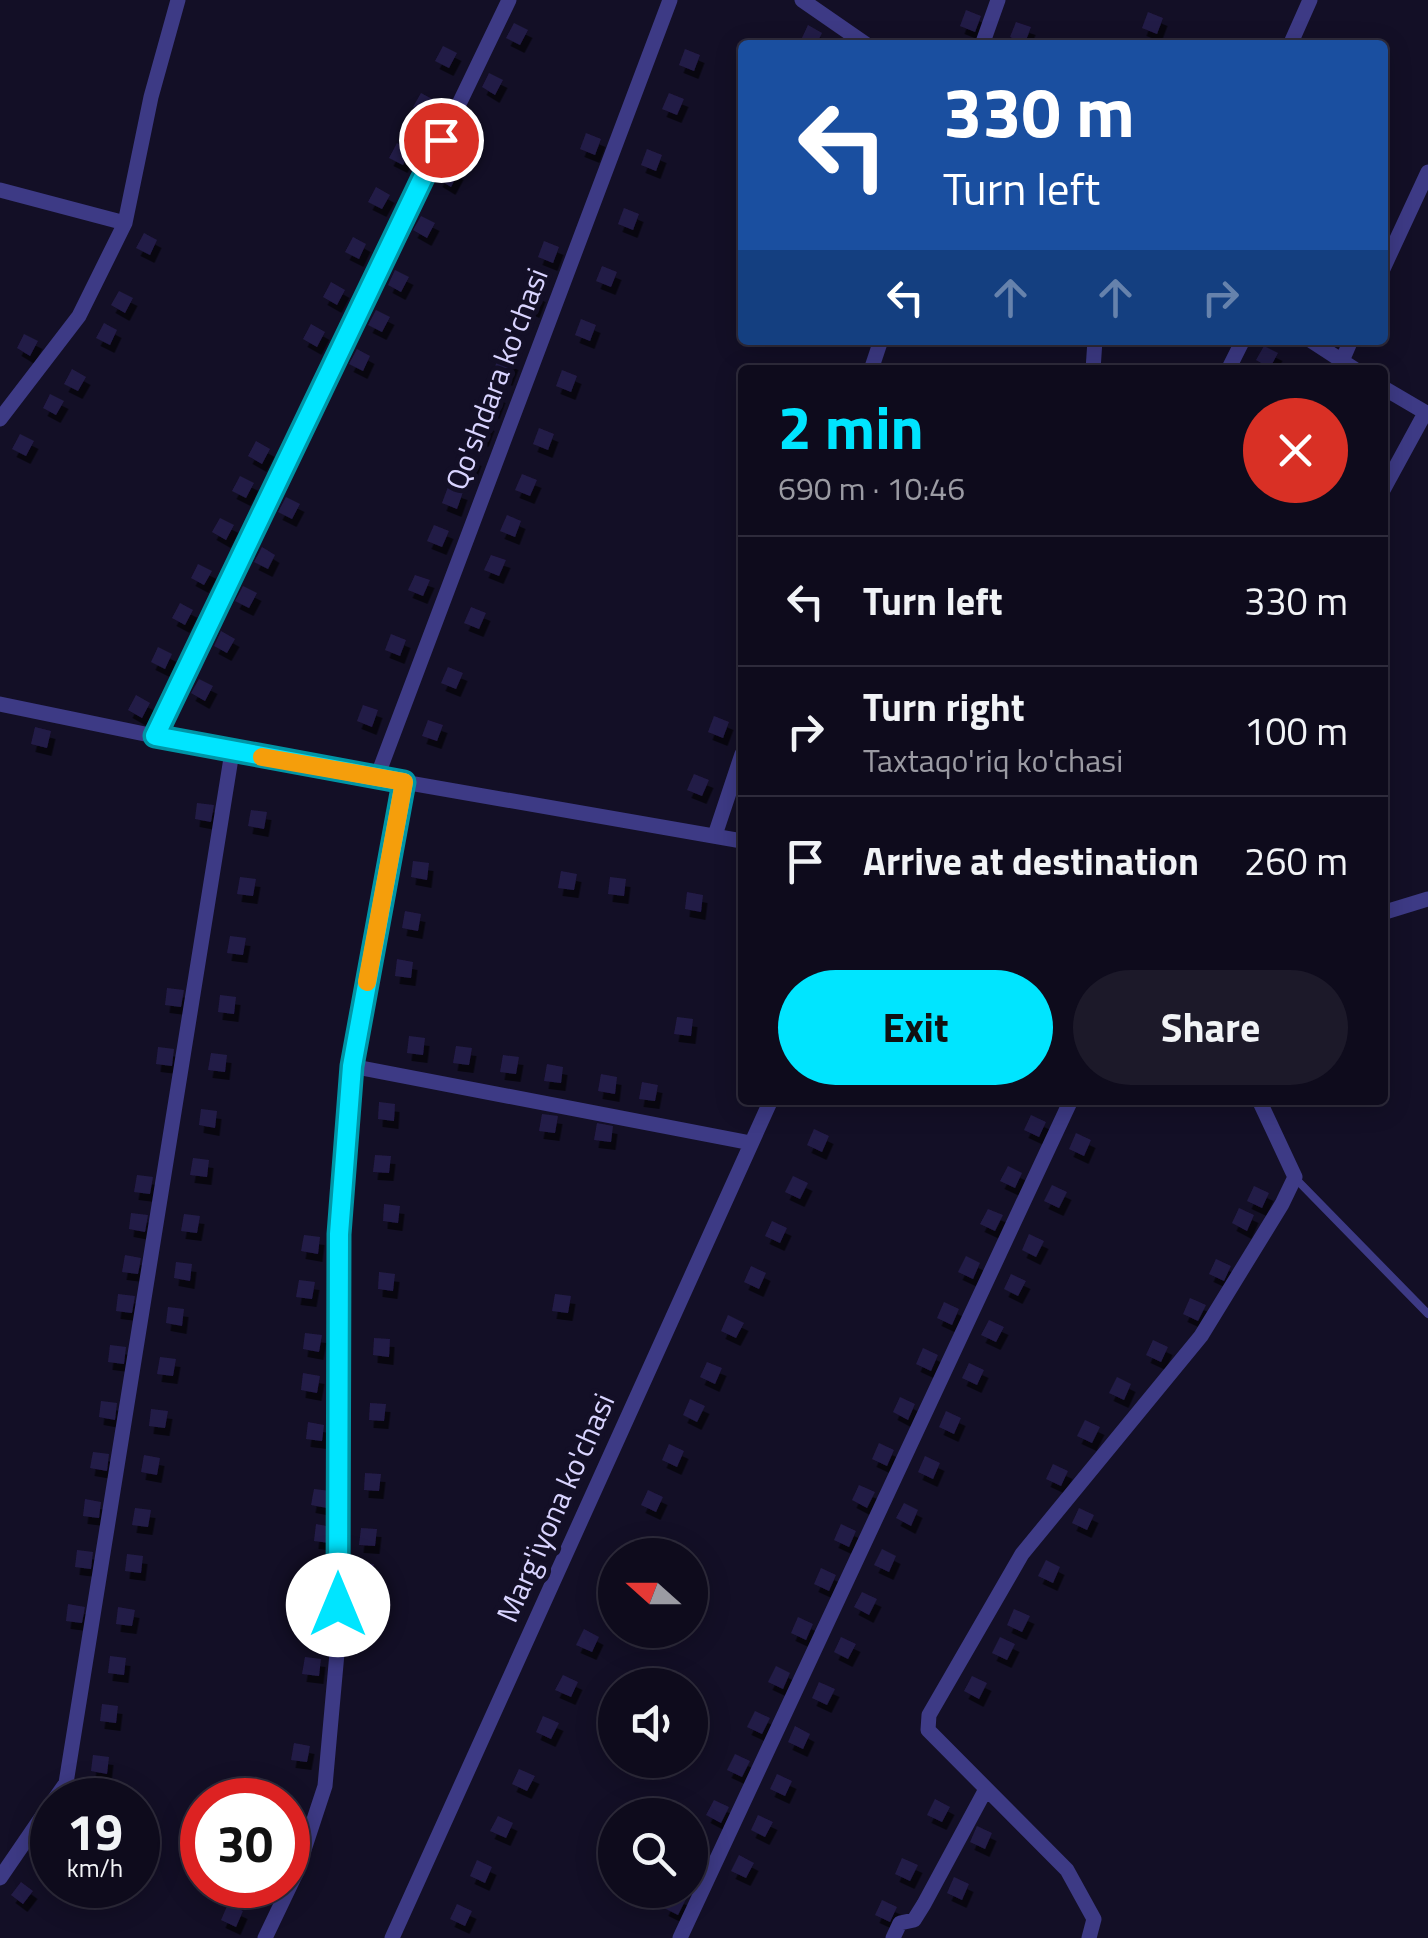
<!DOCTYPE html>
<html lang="en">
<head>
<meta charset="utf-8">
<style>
  body { margin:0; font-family:"Titillium Web",sans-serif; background:#1c1929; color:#f1f3f6; height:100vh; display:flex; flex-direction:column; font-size:38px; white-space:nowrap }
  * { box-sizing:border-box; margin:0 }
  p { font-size:32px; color:#9b9ba3 }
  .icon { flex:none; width:55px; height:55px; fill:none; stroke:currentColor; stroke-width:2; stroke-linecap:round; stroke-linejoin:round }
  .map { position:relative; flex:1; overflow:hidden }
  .drawer { position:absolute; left:738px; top:365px; width:650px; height:740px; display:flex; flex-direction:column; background:#0e0b1c; border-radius:10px; box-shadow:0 5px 25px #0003,0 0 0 2px #2e2b3b }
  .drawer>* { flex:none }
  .hud { position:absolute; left:738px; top:40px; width:650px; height:305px; border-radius:10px; box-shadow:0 5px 25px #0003,0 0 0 2px #2e2b3b; background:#1a4fa0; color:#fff; overflow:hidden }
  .needle { width:65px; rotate:291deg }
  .tools { position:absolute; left:598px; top:1538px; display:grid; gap:20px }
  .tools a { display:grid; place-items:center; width:110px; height:110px; border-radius:50%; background:#0e0b1c; box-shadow:0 5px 25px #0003,0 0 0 2px #2e2b3b; font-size:50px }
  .speed { position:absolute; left:30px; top:1778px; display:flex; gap:20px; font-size:50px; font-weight:700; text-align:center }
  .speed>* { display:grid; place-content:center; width:130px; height:130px; border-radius:50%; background:#0e0b1c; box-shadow:0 5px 25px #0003,0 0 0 2px #2e2b3b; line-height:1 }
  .speed small { font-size:25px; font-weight:400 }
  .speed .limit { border:15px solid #d22; background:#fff; color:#111 }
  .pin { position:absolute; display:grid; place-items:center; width:85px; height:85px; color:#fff; margin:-42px; border:5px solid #fff; border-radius:50%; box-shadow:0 2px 10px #0007 }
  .me { position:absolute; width:110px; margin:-55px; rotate:0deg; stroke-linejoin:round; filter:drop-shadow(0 0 8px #0008) }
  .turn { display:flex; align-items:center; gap:35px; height:210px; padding:0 40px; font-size:45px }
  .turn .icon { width:130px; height:130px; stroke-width:2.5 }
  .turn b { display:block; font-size:70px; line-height:85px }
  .lanes { display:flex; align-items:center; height:95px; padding:0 40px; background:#0003; justify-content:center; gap:50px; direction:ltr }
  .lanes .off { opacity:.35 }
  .round { display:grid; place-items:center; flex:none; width:105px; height:105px; border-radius:52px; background:#1c1929 }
  .summary { display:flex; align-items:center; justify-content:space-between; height:170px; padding:0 40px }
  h1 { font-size:60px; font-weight:700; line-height:75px; color:#00e5ff }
  .button { display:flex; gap:20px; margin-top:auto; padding:20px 40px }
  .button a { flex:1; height:115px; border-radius:60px; background:#00e5ff; color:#111; font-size:40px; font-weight:700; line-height:115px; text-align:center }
  .button a+a { background:#1c1929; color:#f1f3f6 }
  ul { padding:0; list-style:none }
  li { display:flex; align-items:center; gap:30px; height:130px; padding:0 40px; border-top:2px solid #2e2b3b }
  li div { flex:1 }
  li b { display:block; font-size:38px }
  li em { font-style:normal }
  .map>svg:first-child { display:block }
</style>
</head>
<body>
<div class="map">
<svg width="1428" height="1938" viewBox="0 0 1428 1938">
  <defs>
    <filter id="shadow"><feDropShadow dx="4.5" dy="8" stdDeviation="0" flood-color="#0009"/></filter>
  </defs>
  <rect width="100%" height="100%" fill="#130f26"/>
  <path fill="#241b47" filter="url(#shadow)" d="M966 10 981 16 975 32 960 26Z
    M1148 12 1163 18 1157 34 1142 28Z
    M1016 22 1031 27 1025 43 1010 37Z
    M514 23 528 30 520 45 506 38Z
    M808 25 822 33 816 45 801 40Z
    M443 46 457 53 449 68 435 61Z
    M685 49 700 55 694 71 679 65Z
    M489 73 503 80 495 95 482 87Z
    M421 93 434 100 426 115 413 107Z
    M669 93 684 99 677 115 662 109Z
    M462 132 475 140 468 154 454 147Z
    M586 133 601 139 595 155 580 149Z
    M397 143 410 151 403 165 389 158Z
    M647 149 662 155 656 171 641 165Z
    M446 164 459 172 451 187 438 179Z
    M376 187 390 195 382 209 368 202Z
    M624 208 639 214 633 230 618 224Z
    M421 216 435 223 427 238 413 230Z
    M144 233 157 240 150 255 136 248Z
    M353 237 366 244 359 259 345 252Z
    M544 241 559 247 553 263 538 257Z
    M602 266 617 272 611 287 596 281Z
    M395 270 409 277 401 292 388 285Z
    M331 282 345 290 337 305 323 297Z
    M526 288 541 294 535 310 520 304Z
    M119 291 133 298 125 313 111 305Z
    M376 310 390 317 382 332 368 325Z
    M581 319 596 325 590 341 575 335Z
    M104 323 117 330 110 345 96 338Z
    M311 324 325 332 317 347 303 339Z
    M24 334 38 341 30 356 17 348Z
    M1264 346 1278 353 1270 368 1256 360Z
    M357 349 370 356 363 371 349 364Z
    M499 356 514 362 508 378 493 372Z
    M72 369 86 377 78 391 64 384Z
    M562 370 577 376 571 392 556 386Z
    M486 389 501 395 495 411 480 405Z
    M50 394 64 401 56 415 43 408Z
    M475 417 490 423 484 439 469 433Z
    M539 428 554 434 548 450 533 444Z
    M20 434 34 441 26 456 12 449Z
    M256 441 270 449 262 464 248 456Z
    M462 453 477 458 471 474 456 469Z
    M522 474 537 480 530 496 515 490Z
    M240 476 254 483 246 498 232 491Z
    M448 487 463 492 457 509 442 503Z
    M286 497 300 504 292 519 278 512Z
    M507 515 521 521 515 537 500 531Z
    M220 518 234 525 226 540 212 532Z
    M434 525 449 531 442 547 427 541Z
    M262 547 275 555 268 569 254 562Z
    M491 555 506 560 499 576 484 570Z
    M198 564 212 571 204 585 191 578Z
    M415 575 430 580 423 596 408 590Z
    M243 586 257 593 249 608 235 601Z
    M180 603 193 610 185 625 172 618Z
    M471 607 486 613 479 629 464 623Z
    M221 631 235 639 227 653 214 646Z
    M391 634 406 640 400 656 385 650Z
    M158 647 172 654 165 669 151 662Z
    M448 667 463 673 456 689 441 683Z
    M199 679 213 686 205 701 191 693Z
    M136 695 150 703 142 718 128 710Z
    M363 705 378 710 372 727 357 721Z
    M714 716 729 722 723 738 708 732Z
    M428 720 443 725 437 741 422 736Z
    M35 727 51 731 47 748 31 744Z
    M694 774 709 780 702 796 687 790Z
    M197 803 214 805 211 822 195 819Z
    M251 810 267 812 264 829 248 826Z
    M413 861 429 863 427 880 411 877Z
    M561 871 577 874 574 890 558 888Z
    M240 877 256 879 253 896 237 894Z
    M610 877 626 879 624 896 608 894Z
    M687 892 703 895 701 912 685 909Z
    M405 911 421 914 418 931 402 928Z
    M230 936 246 938 243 955 227 953Z
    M397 959 413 962 411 978 395 976Z
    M167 988 184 990 181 1007 165 1005Z
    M220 995 236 997 234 1014 218 1012Z
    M677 1017 693 1019 691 1036 674 1034Z
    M409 1036 425 1038 423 1055 407 1053Z
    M456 1046 472 1048 469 1065 453 1063Z
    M158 1047 174 1049 172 1066 156 1064Z
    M211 1053 227 1055 225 1072 208 1070Z
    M503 1055 519 1057 516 1074 500 1072Z
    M547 1064 563 1067 561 1083 544 1081Z
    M601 1074 617 1077 615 1094 598 1091Z
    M642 1082 658 1085 655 1101 639 1099Z
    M379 1102 395 1104 394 1121 378 1119Z
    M201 1109 217 1111 215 1128 199 1125Z
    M542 1114 558 1116 555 1133 539 1131Z
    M1031 1115 1046 1122 1039 1137 1024 1130Z
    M597 1123 613 1126 611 1142 594 1140Z
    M814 1129 829 1136 822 1152 807 1145Z
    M1076 1133 1091 1140 1084 1156 1069 1149Z
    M375 1155 391 1156 389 1173 373 1172Z
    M193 1158 209 1160 207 1177 190 1175Z
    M1008 1166 1022 1173 1015 1188 1000 1181Z
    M137 1175 153 1177 150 1194 134 1192Z
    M793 1176 808 1183 800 1199 785 1192Z
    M1052 1185 1067 1192 1059 1208 1044 1201Z
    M1254 1186 1269 1193 1262 1208 1247 1201Z
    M384 1204 400 1206 398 1223 383 1221Z
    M1239 1208 1254 1215 1247 1231 1232 1223Z
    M988 1209 1003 1215 995 1231 980 1224Z
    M131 1213 148 1215 145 1232 129 1229Z
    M184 1214 200 1216 197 1233 181 1231Z
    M772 1221 787 1228 780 1243 765 1236Z
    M1029 1234 1044 1241 1036 1257 1022 1250Z
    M304 1235 320 1237 318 1254 301 1251Z
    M125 1255 141 1258 138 1274 122 1272Z
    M966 1256 980 1263 973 1279 958 1272Z
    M1216 1259 1231 1266 1224 1281 1209 1274Z
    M176 1262 192 1264 190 1281 174 1278Z
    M751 1266 766 1273 759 1289 744 1282Z
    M379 1272 395 1274 393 1291 378 1289Z
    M1011 1274 1026 1281 1018 1296 1004 1289Z
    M299 1280 315 1282 312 1299 296 1297Z
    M118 1294 135 1296 132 1313 116 1311Z
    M555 1294 571 1296 568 1313 552 1311Z
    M1190 1298 1206 1305 1198 1321 1183 1314Z
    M944 1302 959 1309 952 1325 937 1318Z
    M168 1307 184 1309 182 1326 166 1323Z
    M728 1315 744 1323 736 1338 721 1331Z
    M989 1320 1004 1327 996 1342 981 1335Z
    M305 1333 322 1335 319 1352 303 1349Z
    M374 1338 390 1339 389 1357 373 1355Z
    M1153 1340 1168 1347 1161 1362 1146 1355Z
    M110 1345 126 1347 124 1364 108 1362Z
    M923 1348 938 1355 931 1371 916 1364Z
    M160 1357 176 1359 173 1376 157 1374Z
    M707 1362 722 1368 715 1384 700 1377Z
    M969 1363 984 1370 977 1385 962 1378Z
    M303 1373 320 1376 317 1393 301 1390Z
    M1117 1377 1131 1384 1124 1400 1109 1393Z
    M900 1397 915 1404 908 1420 893 1412Z
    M690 1399 705 1406 697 1422 683 1415Z
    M101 1401 117 1403 115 1420 99 1417Z
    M370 1403 386 1404 384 1421 369 1420Z
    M151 1409 168 1411 165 1428 149 1426Z
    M946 1411 961 1418 954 1434 939 1427Z
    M1085 1420 1100 1427 1092 1443 1077 1436Z
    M308 1422 324 1425 322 1441 306 1439Z
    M879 1443 894 1450 887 1466 872 1459Z
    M669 1444 684 1451 677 1467 662 1460Z
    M93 1452 109 1454 107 1471 90 1468Z
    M144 1455 160 1458 157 1475 141 1472Z
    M925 1456 940 1463 933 1479 918 1472Z
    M1053 1464 1068 1471 1061 1486 1046 1479Z
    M365 1473 381 1474 379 1491 364 1490Z
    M859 1485 875 1492 867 1508 852 1500Z
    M314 1489 330 1491 327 1508 311 1505Z
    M648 1490 663 1497 656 1512 641 1505Z
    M85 1499 101 1502 99 1518 83 1516Z
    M904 1503 918 1510 911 1526 896 1518Z
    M135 1508 151 1510 148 1527 132 1525Z
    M1079 1508 1094 1515 1087 1530 1072 1523Z
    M316 1524 332 1527 330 1543 314 1541Z
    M841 1524 856 1531 849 1547 834 1540Z
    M361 1528 377 1529 375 1546 359 1545Z
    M882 1549 896 1556 889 1572 874 1565Z
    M77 1550 93 1552 91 1569 75 1567Z
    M127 1554 143 1556 141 1573 125 1571Z
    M1046 1560 1060 1567 1053 1583 1038 1576Z
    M359 1562 374 1564 373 1580 357 1579Z
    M821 1568 836 1575 829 1591 814 1584Z
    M312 1570 328 1572 326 1589 310 1586Z
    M862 1592 877 1599 869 1615 854 1607Z
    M356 1603 371 1605 370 1622 354 1620Z
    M68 1604 85 1607 82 1623 66 1621Z
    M118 1607 135 1610 132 1626 116 1624Z
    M1014 1609 1030 1616 1022 1632 1007 1625Z
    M798 1617 813 1624 806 1640 791 1633Z
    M584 1629 599 1637 592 1652 576 1645Z
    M841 1637 856 1644 848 1659 834 1652Z
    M1000 1637 1015 1644 1007 1660 992 1653Z
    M110 1656 126 1658 124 1675 108 1673Z
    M305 1657 321 1659 319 1676 302 1674Z
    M776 1666 790 1673 783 1689 768 1682Z
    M563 1675 578 1682 571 1697 555 1690Z
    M972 1676 987 1683 979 1699 964 1691Z
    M819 1682 835 1689 827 1705 812 1698Z
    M102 1704 118 1706 116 1723 100 1721Z
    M755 1711 770 1718 762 1734 747 1727Z
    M543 1716 559 1723 551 1739 536 1732Z
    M795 1726 810 1734 803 1749 788 1742Z
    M294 1743 310 1746 307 1762 291 1760Z
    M735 1754 750 1761 742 1777 727 1770Z
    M93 1755 109 1757 107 1774 91 1771Z
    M519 1769 535 1776 527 1791 512 1784Z
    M777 1774 792 1781 785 1796 770 1789Z
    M935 1799 950 1807 942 1822 927 1815Z
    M714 1800 729 1807 721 1823 706 1815Z
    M758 1815 773 1822 765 1837 751 1830Z
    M498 1816 513 1823 506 1838 490 1831Z
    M977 1826 992 1833 985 1849 970 1842Z
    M739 1855 754 1863 746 1878 731 1871Z
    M902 1858 918 1865 910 1881 895 1874Z
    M477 1860 492 1867 485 1883 470 1876Z
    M954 1877 969 1884 962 1900 947 1893Z
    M21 1882 33 1891 23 1904 11 1895Z
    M671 1892 686 1899 678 1915 664 1908Z
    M882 1900 897 1907 890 1922 875 1915Z
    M228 1904 243 1911 236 1927 221 1920Z
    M457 1904 472 1911 465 1926 450 1919Z"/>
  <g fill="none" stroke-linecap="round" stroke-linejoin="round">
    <path stroke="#3d3a85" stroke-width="8" d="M1295 1178 1428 1314"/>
    <path stroke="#3d3a85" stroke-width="15" d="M802 0 867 45
      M982 45 998 0
      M1290 45 1310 0
      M0 190 125 223
      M1382 271 1428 172
      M1310 340 1356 370
      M1342 361 1351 340
      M871 370 881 340
      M1093 370 1095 340
      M1228 370 1243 340
      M1382 387 1428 414
      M0 419 79 316 125 223 151 97 178 0
      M1382 492 1425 413
      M0 704 232 752 742 841
      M155 736 509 0
      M377 777 670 0
      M715 835 742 754
      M1382 913 1428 899
      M351 1066 751 1143
      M54 1800 66 1783 232 752
      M0 1878 52 1802
      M265 1938 297 1871 325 1786 338 1642 339 1234 351 1066 404 782
      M392 1938 771 1100
      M680 1938 1071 1100
      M893 1938 900 1923 914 1920 924 1904 986 1789
      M1089 1938 1094 1919 1067 1870 928 1730 929 1715 1022 1554 1201 1336 1282 1204 1295 1177 1259 1100"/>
  </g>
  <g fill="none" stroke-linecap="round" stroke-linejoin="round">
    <defs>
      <path id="route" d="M338 1605 339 1234 352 1066 404 782 155 736 441 140"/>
    </defs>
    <use href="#route" stroke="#0095a6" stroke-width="25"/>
    <use href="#route" stroke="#00e5ff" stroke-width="18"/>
    <path stroke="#f59e0b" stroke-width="18" d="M262 757 404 782 367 982"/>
  </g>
  <g text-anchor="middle" stroke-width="10" stroke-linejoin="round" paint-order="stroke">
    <g font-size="30" fill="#d9d4ff" stroke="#130f26">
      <text transform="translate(497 379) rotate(-69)" y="10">Qo'shdara ko'chasi</text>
      <text transform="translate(556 1508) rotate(-66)" y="10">Marg'iyona ko'chasi</text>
    </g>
  </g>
</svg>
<div class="tools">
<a><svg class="needle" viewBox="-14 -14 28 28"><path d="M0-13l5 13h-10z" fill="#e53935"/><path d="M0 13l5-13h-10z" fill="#9b9ba3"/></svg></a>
<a><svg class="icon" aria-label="sound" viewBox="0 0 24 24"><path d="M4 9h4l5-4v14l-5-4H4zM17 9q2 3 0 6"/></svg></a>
<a><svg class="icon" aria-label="search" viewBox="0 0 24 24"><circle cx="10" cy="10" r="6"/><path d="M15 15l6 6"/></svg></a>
</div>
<div class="speed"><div>19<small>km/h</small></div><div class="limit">30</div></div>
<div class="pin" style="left:441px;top:140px;background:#d93025"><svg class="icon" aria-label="arrive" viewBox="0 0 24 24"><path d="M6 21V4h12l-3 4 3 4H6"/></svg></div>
<svg class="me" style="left:338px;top:1605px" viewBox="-20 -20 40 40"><circle r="19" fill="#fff"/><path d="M0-13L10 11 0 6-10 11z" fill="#00e5ff"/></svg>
<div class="hud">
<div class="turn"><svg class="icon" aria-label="left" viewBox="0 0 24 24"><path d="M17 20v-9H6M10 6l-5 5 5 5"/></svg><div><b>330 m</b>Turn left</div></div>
<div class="lanes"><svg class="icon" aria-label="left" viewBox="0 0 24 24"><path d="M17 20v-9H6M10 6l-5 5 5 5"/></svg><svg class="icon off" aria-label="ahead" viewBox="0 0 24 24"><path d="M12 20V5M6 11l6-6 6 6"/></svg><svg class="icon off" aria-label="ahead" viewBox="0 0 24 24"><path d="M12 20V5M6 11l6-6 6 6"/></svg><svg class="icon off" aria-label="right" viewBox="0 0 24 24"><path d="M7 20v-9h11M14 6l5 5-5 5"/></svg></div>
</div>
<section class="drawer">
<div class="summary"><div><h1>2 min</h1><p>690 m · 10:46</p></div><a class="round" style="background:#d93025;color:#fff"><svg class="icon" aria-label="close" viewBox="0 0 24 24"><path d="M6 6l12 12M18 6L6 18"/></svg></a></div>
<ul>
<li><svg class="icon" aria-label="left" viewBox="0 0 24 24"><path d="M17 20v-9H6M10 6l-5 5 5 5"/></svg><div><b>Turn left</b></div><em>330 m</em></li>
<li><svg class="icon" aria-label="right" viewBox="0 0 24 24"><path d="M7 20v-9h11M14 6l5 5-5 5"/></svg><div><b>Turn right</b><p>Taxtaqo'riq ko'chasi</p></div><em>100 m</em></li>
<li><svg class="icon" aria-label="arrive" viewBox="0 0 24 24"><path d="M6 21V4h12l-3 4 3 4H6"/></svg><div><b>Arrive at destination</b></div><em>260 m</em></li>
</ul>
<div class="button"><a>Exit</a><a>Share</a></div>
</section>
</div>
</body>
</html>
